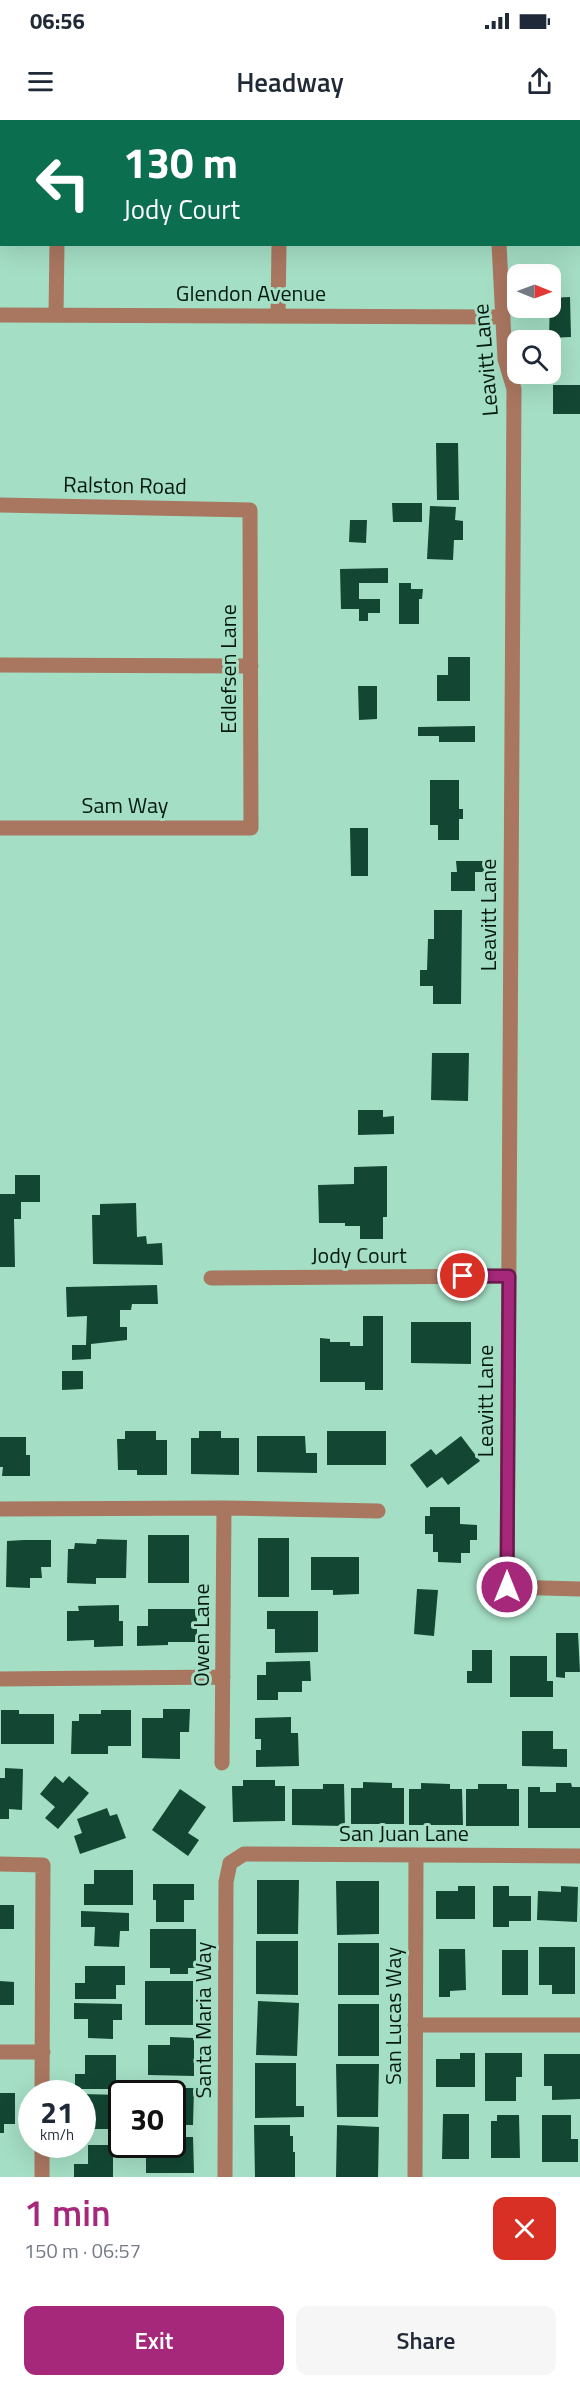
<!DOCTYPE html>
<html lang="en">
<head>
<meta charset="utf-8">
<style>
  body { margin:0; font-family:"Titillium Web",sans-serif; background:#f6f6f7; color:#1f2937; height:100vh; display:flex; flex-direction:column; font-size:22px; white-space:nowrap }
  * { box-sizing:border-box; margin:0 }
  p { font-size:20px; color:#747a83 }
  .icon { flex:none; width:33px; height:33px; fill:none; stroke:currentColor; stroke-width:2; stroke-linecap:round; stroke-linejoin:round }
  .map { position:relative; height:2057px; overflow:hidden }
  .panel { display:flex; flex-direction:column; background:#fff; flex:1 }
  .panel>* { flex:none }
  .banner { position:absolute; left:0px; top:0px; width:580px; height:126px; box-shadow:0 6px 24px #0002; background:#0b6e4f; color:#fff; overflow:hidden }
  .needle { width:39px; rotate:91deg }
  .controls { position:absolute; left:507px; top:144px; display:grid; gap:12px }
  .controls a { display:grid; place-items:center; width:54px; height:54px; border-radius:12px; background:#fff; box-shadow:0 6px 24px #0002; font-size:30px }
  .speed { position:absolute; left:18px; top:1960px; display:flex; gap:12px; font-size:30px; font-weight:700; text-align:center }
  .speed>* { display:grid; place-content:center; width:78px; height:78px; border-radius:50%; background:#fff; box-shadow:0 6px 24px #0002; line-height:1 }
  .speed small { font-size:15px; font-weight:400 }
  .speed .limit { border:3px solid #111; border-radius:9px; background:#fff; color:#111 }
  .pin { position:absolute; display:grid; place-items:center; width:51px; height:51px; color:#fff; margin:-26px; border:3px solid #fff; border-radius:50%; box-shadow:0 2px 6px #0007 }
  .me { position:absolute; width:66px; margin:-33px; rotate:0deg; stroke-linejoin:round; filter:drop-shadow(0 0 4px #0008) }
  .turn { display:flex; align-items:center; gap:21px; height:126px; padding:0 24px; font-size:27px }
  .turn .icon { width:78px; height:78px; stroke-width:2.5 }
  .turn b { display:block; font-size:42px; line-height:51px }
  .round { display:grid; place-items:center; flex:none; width:63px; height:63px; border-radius:12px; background:#f6f6f7 }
  .summary { display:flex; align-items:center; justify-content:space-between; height:102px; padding:0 24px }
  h1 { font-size:36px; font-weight:600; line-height:45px; color:#a5287b }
  .primary-button { display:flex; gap:12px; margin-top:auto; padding:12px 24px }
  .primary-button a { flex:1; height:69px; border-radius:12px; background:#a5287b; color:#fff; font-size:24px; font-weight:600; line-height:69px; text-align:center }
  .primary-button a+a { background:#f6f6f7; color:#1f2937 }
  .status { display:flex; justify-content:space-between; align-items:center; height:42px; padding:0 30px; background:#fff; direction:ltr }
  .status svg { height:16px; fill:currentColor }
  header { display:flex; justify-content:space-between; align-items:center; height:78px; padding:0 24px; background:#fff; font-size:27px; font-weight:600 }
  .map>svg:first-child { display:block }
</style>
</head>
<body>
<div class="status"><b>06:56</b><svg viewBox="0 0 49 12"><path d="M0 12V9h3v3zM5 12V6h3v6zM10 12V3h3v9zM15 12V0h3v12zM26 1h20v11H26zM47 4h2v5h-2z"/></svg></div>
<header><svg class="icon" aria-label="menu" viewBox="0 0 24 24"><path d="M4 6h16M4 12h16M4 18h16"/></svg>Headway<svg class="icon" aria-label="share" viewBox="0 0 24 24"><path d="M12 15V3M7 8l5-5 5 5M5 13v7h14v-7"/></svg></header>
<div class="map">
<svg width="580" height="2057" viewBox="0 0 580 2057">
  <rect width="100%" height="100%" fill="#a4dec4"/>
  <path fill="#134734" d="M570 177 571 217 549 218 550 178Z
    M553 265H580V294H553Z
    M436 323H458L459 380H437Z
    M392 383H422V402H393Z
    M430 386 456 387 455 400 463 401V420H454L453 440 427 439Z
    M350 400H367L366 423 349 422Z
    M388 448V463H359V479H380V493H368V501H359V489H341L340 449Z
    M399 463H411V469H423L422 479H419V504H399Z
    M448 537H470V581H437V555H448Z
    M358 566H377V599L359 600Z
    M475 606V622H439V616H418V607Z
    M430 660H459V689H463V699H459V720H438V705H430Z
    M350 708H368V756H351Z
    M456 741H484V752H475V771H451V752H457Z
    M434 790H462L461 884H433V866H420V850H427L428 819H434Z
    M432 933H469L468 981 431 980Z
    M358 990H383V997L394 996V1014L358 1015Z
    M387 1046V1097H383V1119H360V1106H345V1103H319L318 1065 354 1064V1047Z
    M15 1055H40V1082H21V1099H14L15 1147H0V1074H15Z
    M136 1083 137 1117 146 1116 147 1124 162 1123 163 1145 93 1144 92 1095H100V1084Z
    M157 1165 158 1184H132L131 1190H120V1207H127V1220L91 1224V1239L72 1240V1225H86L87 1196 67 1197 66 1167Z
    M363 1196H383V1270H365V1262H320V1218L330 1219V1222H350V1226H363Z
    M411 1202H471V1244L411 1243Z
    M62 1251H83V1269L62 1270Z
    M125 1311H156V1320H167V1355H137V1350H118L117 1319H125Z
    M199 1311H221V1318H239V1355L191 1354V1318H199Z
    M327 1311H386V1345H327Z
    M257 1316H305L306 1333H317V1353L257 1352Z
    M461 1316 480 1341 448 1365 442 1357 427 1368 410 1345 431 1329 436 1335Z
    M0 1317H26V1335H30V1356H2L3 1347H0Z
    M430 1387H460V1404L477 1405V1420H470V1433H461V1443L438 1442V1432H433V1414H425V1396H430Z
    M148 1415H189V1463H148Z
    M258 1418H289V1477H258Z
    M97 1419 127 1420 126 1458H96V1464L67 1463 68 1429H74L75 1423 96 1424Z
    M24 1420H51V1447H41L42 1458H30V1468L6 1467 7 1421Z
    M311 1437H359V1474L333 1475V1470H311Z
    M417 1469 438 1470 434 1516 414 1514Z
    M119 1485V1501H123V1526L94 1527V1520L67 1521V1491H79L78 1486Z
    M148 1489H197V1522H168V1525L137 1526V1506H148Z
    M267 1491H318V1532L275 1533V1509H267Z
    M556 1513H578L580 1552H565V1558L556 1557Z
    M472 1530H492V1563H467V1551H472Z
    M510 1536H547V1561H553V1577H510Z
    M310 1541 311 1561H302V1572H278V1580H257V1555H266V1542Z
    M163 1589H190L189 1612H180V1639L142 1638V1598H163Z
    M1 1590H19V1594H54V1624H1Z
    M101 1590H131V1626H108V1634H71L72 1601H79V1594H101Z
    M291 1597V1613H298L299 1646 256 1647V1630H261V1619H255V1598Z
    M522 1611H553V1629H567V1647L522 1646Z
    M5 1648 23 1649 22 1690 9 1689V1699H0V1658H5Z
    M55 1656 63 1663 69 1656 89 1673 58 1709 45 1698 55 1687 40 1674Z
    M243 1660H275V1666H285V1701L233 1702 232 1666H243Z
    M363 1662 392 1663V1668H404V1704H351V1668H363Z
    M421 1663 450 1664V1669H462L463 1705H409V1669H421Z
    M556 1663H571L572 1667H580V1708H528V1667H540V1672H556Z
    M323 1664H344L345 1706 292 1705V1669H323Z
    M478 1664H507V1669H519V1706H466V1669H478Z
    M180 1669 206 1687 188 1713 199 1720 188 1736 152 1710Z
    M107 1688 110 1696 117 1694 126 1718 80 1734 74 1716 82 1713 77 1699Z
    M94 1750H133V1785H84V1764H94Z
    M257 1760H299L298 1814H257Z
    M336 1761H379V1814L337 1815Z
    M153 1764H194V1780H184V1802H156V1780H153Z
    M458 1766H475V1799H436V1771H458Z
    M493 1766H509V1776H531V1801H509V1807H493Z
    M561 1766 578 1767 577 1802 537 1800 538 1771 561 1772Z
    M0 1785H14V1809H0Z
    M81 1791 129 1793V1811H120L119 1827 94 1826 95 1807H81Z
    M150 1809H196V1848H188V1854H170V1848H150Z
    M256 1821H298V1875L256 1874Z
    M338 1823H379V1875H338Z
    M539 1827H575V1874H552V1865H539Z
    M439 1829H465L466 1870 450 1871V1877H439Z
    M502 1830H528V1875H502Z
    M85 1846H125V1865H116V1879H75V1863H85Z
    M0 1861 14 1862V1885H0Z
    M145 1861H193V1905H145Z
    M258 1881 299 1883 297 1936 256 1935Z
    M74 1883 122 1884V1900H113V1919L88 1918V1899H74Z
    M338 1884H379V1936H338Z
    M170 1917 194 1918V1956L148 1955V1925H170Z
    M460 1933H475V1967H436V1939H460Z
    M485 1933H522V1957H516V1981H485Z
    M544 1934H580V1979L552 1980V1966H544Z
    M85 1935H116V1969H75V1954H85Z
    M255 1943H296V1986H304V1997L255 1998Z
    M336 1944H379L378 1997H337Z
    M170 1968H194L193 2005H172V1974H170Z
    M0 1973H15V2004H4V2013H0Z
    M82 1974 121 1975V1989H112V2009H88V1989H82Z
    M443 1994H469V2039H442Z
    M497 1995H519L520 2038H491V2001H497Z
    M542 1995H571V2019H578V2042H542Z
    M254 2005H290V2016H293V2032H295V2057H255Z
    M337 2005 379 2007 378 2057H336Z
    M172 2017H193L194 2053H146V2025H172Z
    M88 2025H113V2057H74V2044H88Z"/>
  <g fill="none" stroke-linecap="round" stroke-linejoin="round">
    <path stroke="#a97660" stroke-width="15" d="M496 2V0
      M499 124 505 239 514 269 507 1467 580 1469
      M0 195 503 197
      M56 195 57 124
      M278 196 279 124
      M0 385 250 390 251 708H0
      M0 545 251 546
      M211 1158 509 1156
      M0 1389 224 1388 378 1391
      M0 1559 223 1557
      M222 1643 224 1388
      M0 1744 43 1745 42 1974
      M415 1905H580
      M0 1932H43
      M42 2057V2025
      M225 2057 226 1762 230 1743 244 1734 580 1736
      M415 2057 416 1736"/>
  </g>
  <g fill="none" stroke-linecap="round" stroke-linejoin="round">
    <defs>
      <path id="route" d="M463 1156H509L507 1467"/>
    </defs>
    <use href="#route" stroke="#6b1a50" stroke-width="15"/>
    <use href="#route" stroke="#a5287b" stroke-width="10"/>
  </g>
  <g text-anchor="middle" stroke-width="6" stroke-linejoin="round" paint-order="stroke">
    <g font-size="22" fill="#041a11" stroke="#a4dec4">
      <text x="251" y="181">Glendon Avenue</text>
      <text transform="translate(485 240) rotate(-95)" y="8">Leavitt Lane</text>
      <text transform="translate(125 365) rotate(1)" y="8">Ralston Road</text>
      <text transform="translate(228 549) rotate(-90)" y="8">Edlefsen Lane</text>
      <text x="125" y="693">Sam Way</text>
      <text transform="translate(488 795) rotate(-90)" y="8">Leavitt Lane</text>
      <text x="359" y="1143">Jody Court</text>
      <text transform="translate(485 1281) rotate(-90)" y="8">Leavitt Lane</text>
      <text transform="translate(201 1515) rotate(-90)" y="8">Owen Lane</text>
      <text x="404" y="1721">San Juan Lane</text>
      <text transform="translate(393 1896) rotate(-90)" y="8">San Lucas Way</text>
      <text transform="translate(203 1900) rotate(-90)" y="8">Santa Maria Way</text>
    </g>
  </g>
</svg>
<div class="controls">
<a><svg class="needle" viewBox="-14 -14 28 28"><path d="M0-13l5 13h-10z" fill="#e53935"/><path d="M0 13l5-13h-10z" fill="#747a83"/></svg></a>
<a><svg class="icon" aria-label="search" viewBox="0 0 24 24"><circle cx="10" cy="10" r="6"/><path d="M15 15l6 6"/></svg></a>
</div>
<div class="speed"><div>21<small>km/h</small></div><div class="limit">30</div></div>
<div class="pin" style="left:463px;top:1156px;background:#d93025"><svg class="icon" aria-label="arrive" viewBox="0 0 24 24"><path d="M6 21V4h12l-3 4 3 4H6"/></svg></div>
<svg class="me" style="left:507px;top:1467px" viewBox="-20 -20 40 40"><circle r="17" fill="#a5287b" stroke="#fff" stroke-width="3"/><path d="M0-11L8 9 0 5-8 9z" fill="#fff"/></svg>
<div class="banner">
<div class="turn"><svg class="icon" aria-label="left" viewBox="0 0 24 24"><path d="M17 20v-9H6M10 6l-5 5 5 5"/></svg><div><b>130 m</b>Jody Court</div></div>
</div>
</div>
<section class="panel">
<div class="summary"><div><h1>1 min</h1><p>150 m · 06:57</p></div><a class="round" style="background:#d93025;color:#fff"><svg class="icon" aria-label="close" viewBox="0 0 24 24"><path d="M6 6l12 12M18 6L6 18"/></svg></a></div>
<div class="primary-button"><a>Exit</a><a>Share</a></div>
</section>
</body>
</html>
